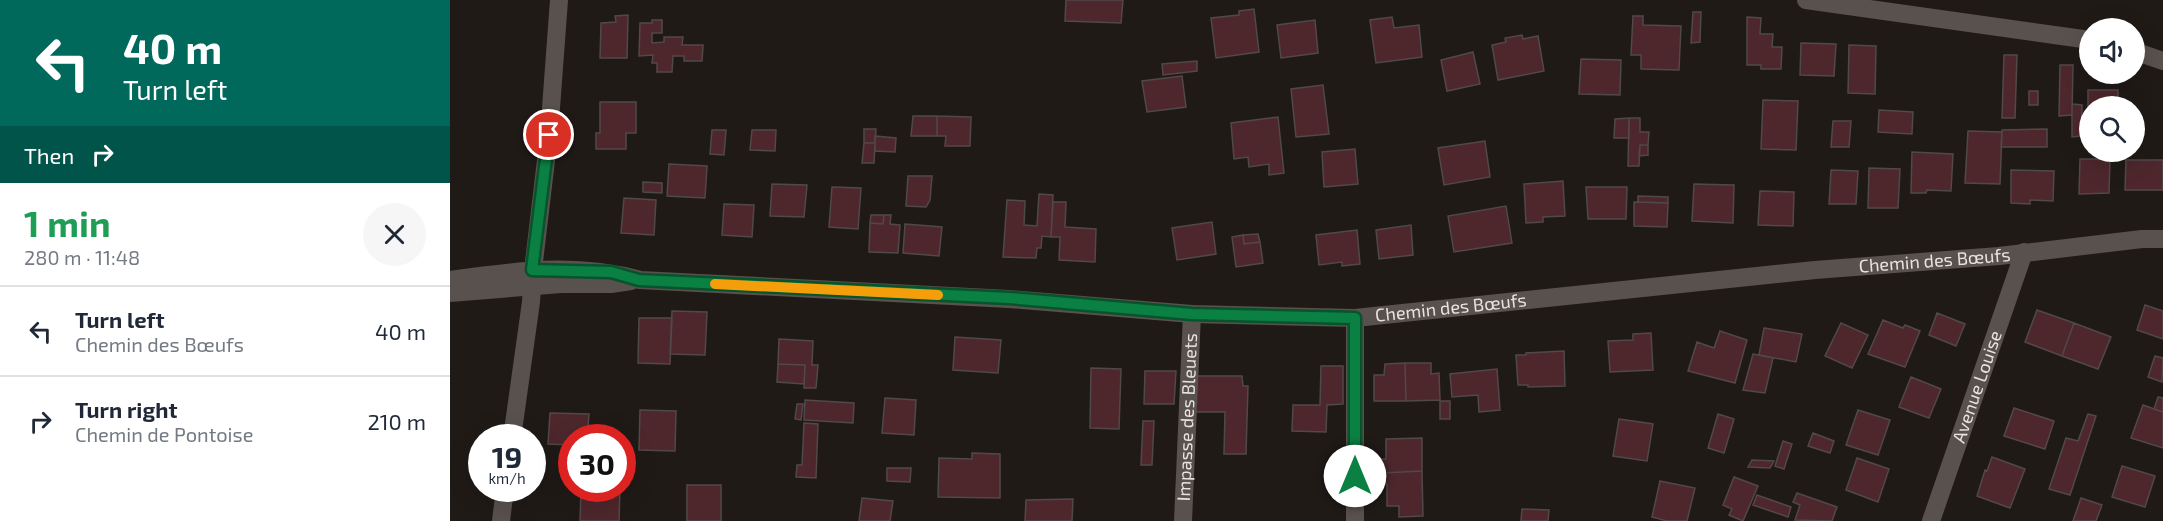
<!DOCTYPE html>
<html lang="en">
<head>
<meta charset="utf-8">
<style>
  body { margin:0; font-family:"Exo 2",sans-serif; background:#f6f6f7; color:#1f2937; height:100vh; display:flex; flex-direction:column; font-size:22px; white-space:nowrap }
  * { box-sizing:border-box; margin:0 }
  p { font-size:20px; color:#747a83 }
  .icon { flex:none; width:33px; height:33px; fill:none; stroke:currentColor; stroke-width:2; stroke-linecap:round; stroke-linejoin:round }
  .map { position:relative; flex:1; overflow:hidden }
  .drawer { display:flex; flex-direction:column; background:#fff; width:450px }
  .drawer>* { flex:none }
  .top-card { background:#00695c; color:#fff; overflow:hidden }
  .buttons { position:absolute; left:1629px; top:18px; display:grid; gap:12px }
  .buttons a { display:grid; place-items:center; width:66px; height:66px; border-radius:50%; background:#fff; box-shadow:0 6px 24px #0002; font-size:30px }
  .speed { position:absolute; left:18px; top:424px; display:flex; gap:12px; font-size:30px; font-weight:700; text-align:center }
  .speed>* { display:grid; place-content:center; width:78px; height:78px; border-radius:50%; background:#fff; box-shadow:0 6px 24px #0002; line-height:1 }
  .speed small { font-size:15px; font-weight:400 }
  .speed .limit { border:9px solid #d22; background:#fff; color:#111 }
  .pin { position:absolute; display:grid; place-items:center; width:51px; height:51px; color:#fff; margin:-26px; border:3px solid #fff; border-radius:50%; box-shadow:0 2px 6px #0007 }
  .me { position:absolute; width:66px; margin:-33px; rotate:0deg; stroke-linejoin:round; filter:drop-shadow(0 0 4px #0008) }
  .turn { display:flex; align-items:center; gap:21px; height:126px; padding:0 24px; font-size:27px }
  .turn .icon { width:78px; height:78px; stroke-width:2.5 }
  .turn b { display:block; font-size:42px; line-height:51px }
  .then { display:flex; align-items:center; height:57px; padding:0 24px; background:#0003; gap:12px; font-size:22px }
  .round { display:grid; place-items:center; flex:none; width:63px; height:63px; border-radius:32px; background:#f6f6f7 }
  .overview { display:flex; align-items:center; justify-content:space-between; height:102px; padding:0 24px }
  h1 { font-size:36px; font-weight:700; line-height:45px; color:#1e9e55 }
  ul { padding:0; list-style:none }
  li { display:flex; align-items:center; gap:18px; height:90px; padding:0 24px; border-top:2px solid #e0e1e3 }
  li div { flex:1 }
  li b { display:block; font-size:22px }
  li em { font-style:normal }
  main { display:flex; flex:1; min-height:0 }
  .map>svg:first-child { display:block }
</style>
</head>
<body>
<main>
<section class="drawer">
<div class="top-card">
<div class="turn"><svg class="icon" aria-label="left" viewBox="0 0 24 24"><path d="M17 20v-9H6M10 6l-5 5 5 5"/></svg><div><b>40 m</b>Turn left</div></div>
<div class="then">Then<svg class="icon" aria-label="right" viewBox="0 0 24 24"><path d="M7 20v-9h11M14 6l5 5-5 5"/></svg></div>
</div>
<div class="overview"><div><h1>1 min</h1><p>280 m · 11:48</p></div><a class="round"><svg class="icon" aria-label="close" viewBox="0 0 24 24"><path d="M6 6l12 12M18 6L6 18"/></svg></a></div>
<ul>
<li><svg class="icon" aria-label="left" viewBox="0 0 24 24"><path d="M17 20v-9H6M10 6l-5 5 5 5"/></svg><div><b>Turn left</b><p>Chemin des Bœufs</p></div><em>40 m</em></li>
<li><svg class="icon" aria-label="right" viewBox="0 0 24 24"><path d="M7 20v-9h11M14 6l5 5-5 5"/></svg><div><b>Turn right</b><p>Chemin de Pontoise</p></div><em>210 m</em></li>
</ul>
</section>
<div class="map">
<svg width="1713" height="521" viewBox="0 0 1713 521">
  <rect width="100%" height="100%" fill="#201a17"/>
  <path fill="#4d272c" stroke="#514849" stroke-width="1.5" d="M616 0H673L671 23 615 21Z
    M804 9 809 52 766 58 761 18 789 15V11Z
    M1243 12H1251L1250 42 1241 43Z
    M178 15 177 58H150L151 23 166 22 165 16Z
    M1183 16H1193V25L1231 26 1229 70 1191 69V55H1181Z
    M942 17 944 28 969 25 972 57 926 63 920 20Z
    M1297 17 1311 18 1310 34H1323L1322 47H1332L1331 69H1311V65H1297Z
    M202 20H212V33H202V43L214 42V37H233L232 45H253L252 61H234V56H223L222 72H207V63H202L203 55 189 56 190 23H202Z
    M865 20 868 53 831 58 827 25Z
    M1072 35 1073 39 1088 36 1094 71 1048 80 1042 45 1056 42 1055 38Z
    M1351 43 1386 44 1384 76 1350 75Z
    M1399 45 1426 46 1425 94 1398 93Z
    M1023 52 1030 84 997 91 991 60Z
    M1554 55H1567L1565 118H1552Z
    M1131 59 1171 60 1170 95 1129 94Z
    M747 61V71L713 75 712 64Z
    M1610 65H1623L1622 115 1609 116Z
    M732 76 736 107 697 112 692 81Z
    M873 85 879 134 846 137 841 89Z
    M1638 90H1668V106H1640V120H1638Z
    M1579 91H1588V105H1579Z
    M1313 100 1348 101 1346 150 1311 149Z
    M150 102H186V133H176V149H146V133H150Z
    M1622 104 1632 105 1631 136 1622 137Z
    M1429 110 1463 112 1462 134 1428 132Z
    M463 116H487V136H461Z
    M487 116 521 117 520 146H495L496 136H487Z
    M828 117 834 173 819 175V164L799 167 798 157 784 159 781 123Z
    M1179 118V138H1164L1165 119Z
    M1179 118H1190V132H1199L1198 145H1190L1189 166H1178Z
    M1383 121H1401L1399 147H1381Z
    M414 129H426L425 143H414Z
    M1597 129V147H1551L1552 130Z
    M262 130H276L274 155 260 154Z
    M302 130H326L325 151 300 150Z
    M1518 131 1552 132 1550 184 1515 183Z
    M425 136 446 138 445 152 425 151Z
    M1035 141 1040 177 994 185 988 148Z
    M414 143H425L424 163H412Z
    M1190 145H1198V155L1189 156Z
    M905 149 908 184 874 187 872 152Z
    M1462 152 1503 154 1501 191 1477 190 1476 193H1461Z
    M1630 159H1660L1659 193 1629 194Z
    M1676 160H1713V190H1675Z
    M219 164 257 166 255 198 217 196Z
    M1419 168 1450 169 1448 208H1418Z
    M1381 170 1408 171 1406 204H1379Z
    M1561 170 1604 171 1603 201 1580 200V204L1561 203Z
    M458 176H482L480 200 476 207 456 206Z
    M1113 181 1115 216 1093 217V222L1076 223 1074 184Z
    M193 182 212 183V193L193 192Z
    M322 184 357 185 354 217 320 216Z
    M1244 184 1284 185 1283 223 1242 221Z
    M382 187 411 188 408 229 379 227Z
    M1136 187H1177L1176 219H1138Z
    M1310 191 1344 192 1343 226 1308 225Z
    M589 194 603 195 601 237 592 236 591 248H587L586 258 553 257 557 200 575 201 574 225 587 226Z
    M1188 196 1218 197V203L1188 202Z
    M174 198 206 200 204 235 171 233Z
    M603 202H616L615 227 646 229 645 262 609 260 610 237H601Z
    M1184 202 1218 203 1217 227 1184 226Z
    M274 204 304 205 302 237 272 235Z
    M1056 206 1062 243 1004 252 998 216Z
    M421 215H434L433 224 420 223Z
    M434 215H441L440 224 450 225 448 253 419 252 420 223 433 224Z
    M762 222 766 254 727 260 722 228Z
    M455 224 492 227 489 256 453 253Z
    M961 225 963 255 929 259 926 230Z
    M907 230 910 264 892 266V262L869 265 866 235Z
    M808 234 810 242 794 244 793 235Z
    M793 235 794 244 810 242 813 263 786 267 782 237Z
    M1695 305 1713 311V339L1687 330Z
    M1587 310 1624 323 1612 356 1575 342Z
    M222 311 257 312 255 355 220 354Z
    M1487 313 1515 324 1506 346 1479 335Z
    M189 318H222L220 364 188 363Z
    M1433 320 1453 328 1455 325 1470 331 1455 367 1418 354Z
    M1391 323 1418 335 1402 368 1375 356Z
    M1624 323 1661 337 1648 369 1612 356Z
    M1314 328 1352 334 1346 362 1309 355Z
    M1270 331 1297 340 1285 383 1238 371 1247 342 1264 348Z
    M1201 333 1203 370 1160 372 1158 341 1183 340V334Z
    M505 337 551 340 548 373 503 370Z
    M329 339 363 341 362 365H368L366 388H354L355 365 328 364Z
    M1114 351 1115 386 1078 387V385H1068L1066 355H1076V353Z
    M1303 354 1323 358 1315 393 1293 390Z
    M1705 356 1713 358 1712 382 1698 377Z
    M955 363H981V374L989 373 990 400 956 401Z
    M955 363 956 401H924V375H934L935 364Z
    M328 364 355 365 354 384 327 382Z
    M871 366H893V404L877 405 876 432 842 431 843 405H870Z
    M641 368 671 369 669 429 640 428Z
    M1047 369 1050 410 1029 412 1028 395 1002 397 1000 374Z
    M695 371H726L724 404H694Z
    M744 376H792L793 386H798L796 454H774L775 412H744Z
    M1461 377 1491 389 1479 418 1449 407Z
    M1708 397 1713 398V412L1704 409Z
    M435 398 466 400 464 435 432 433Z
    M355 400 404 403 403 423 354 420Z
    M990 401H1000V419H990Z
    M347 404H353L351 420 345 419Z
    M1693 405 1713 412V448L1681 438Z
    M1564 408 1604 421 1595 449 1554 436Z
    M190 410 226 411 225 451 189 450Z
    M1408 410 1440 420 1428 455 1396 445Z
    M100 413 139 414 137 438H122V445L98 444Z
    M1268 414 1284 419 1274 453 1258 448Z
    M1638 414 1646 416 1620 495 1599 489 1616 438 1628 441Z
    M1169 419 1203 424 1197 461 1163 456Z
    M693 421H704L702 465H691Z
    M354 423 368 424 366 478 346 477 347 465H352Z
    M1363 433 1384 441 1380 453 1358 446Z
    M972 438V471L932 473V459H936V439Z
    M1333 441 1342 444 1334 469 1325 466Z
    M522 453 550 454V498L488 497 489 458 522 459Z
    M1542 457 1575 469 1560 508 1527 496 1535 470 1537 471Z
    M1407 458 1439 469 1428 502 1396 490Z
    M1302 460 1324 461 1320 468 1298 467Z
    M1672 466 1705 476 1695 507 1662 497Z
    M437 468H461L460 482 437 481Z
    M972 471 973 516 949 517V506H937V484H933L932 473Z
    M1284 477 1308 486 1293 521 1279 515 1282 509 1273 505Z
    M1210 481 1245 488 1237 521H1217L1202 517Z
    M237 485H271V521H237Z
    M131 489H170L169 521H130Z
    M1347 493 1387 507 1382 521 1345 520 1350 505 1343 502Z
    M1307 495 1341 507 1338 517 1303 505Z
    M412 498 443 501 440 521H409Z
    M1631 498 1652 505 1646 521H1623Z
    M623 499 622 521H575L576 500Z
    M1072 509 1099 510 1098 521H1071Z"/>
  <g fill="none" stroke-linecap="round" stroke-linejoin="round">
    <g stroke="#59514d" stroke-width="18">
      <path d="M1356 0 1640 40"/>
      <path d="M1684 51 1713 61"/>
      <path id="s1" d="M0 280C64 271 126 262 190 280L559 299 742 314 905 318 1365 270 1549 256 1692 239H1713"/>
      <path d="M0 293 111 284H161L181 281"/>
      <path d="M905 318V521"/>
      <path d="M62 438 81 302 83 270 99 135 109 0"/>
      <path d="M51 521 55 489"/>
      <path id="s2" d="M733 521 742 314"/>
      <path id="s3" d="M1481 521 1574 252"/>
    </g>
  </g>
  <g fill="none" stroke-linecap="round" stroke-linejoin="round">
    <defs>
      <path id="route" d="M99 135 82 270 161 272 189 280 559 298 742 314 905 318V476"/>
    </defs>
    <use href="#route" stroke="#07532c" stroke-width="15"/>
    <use href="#route" stroke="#0b8043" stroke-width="10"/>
    <path stroke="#f59e0b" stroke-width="10" d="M265 284 488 295"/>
  </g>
  <g text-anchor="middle" stroke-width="4.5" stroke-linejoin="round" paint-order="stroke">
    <g font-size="18" fill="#e8e3e1" stroke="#080605">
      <text dy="6" stroke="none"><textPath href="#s1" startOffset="1490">Chemin des Bœufs</textPath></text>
      <text dy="6" stroke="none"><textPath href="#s1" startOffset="1004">Chemin des Bœufs</textPath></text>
      <text dy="6" stroke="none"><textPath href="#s3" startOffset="142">Avenue Louise</textPath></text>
      <text dy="6" stroke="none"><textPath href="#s2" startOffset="104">Impasse des Bleuets</textPath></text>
    </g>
  </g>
</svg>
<div class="buttons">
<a><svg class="icon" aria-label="sound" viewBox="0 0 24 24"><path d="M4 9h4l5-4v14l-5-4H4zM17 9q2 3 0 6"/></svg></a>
<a><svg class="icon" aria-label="search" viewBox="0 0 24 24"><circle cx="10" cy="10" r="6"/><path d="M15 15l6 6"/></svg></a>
</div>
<div class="speed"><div>19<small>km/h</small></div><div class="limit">30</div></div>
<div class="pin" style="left:99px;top:135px;background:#d93025"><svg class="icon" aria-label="arrive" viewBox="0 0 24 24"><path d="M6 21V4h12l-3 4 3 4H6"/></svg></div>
<svg class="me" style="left:905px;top:476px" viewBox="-20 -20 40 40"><circle r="19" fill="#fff"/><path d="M0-13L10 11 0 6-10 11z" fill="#0b8043"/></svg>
</div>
</main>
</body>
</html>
